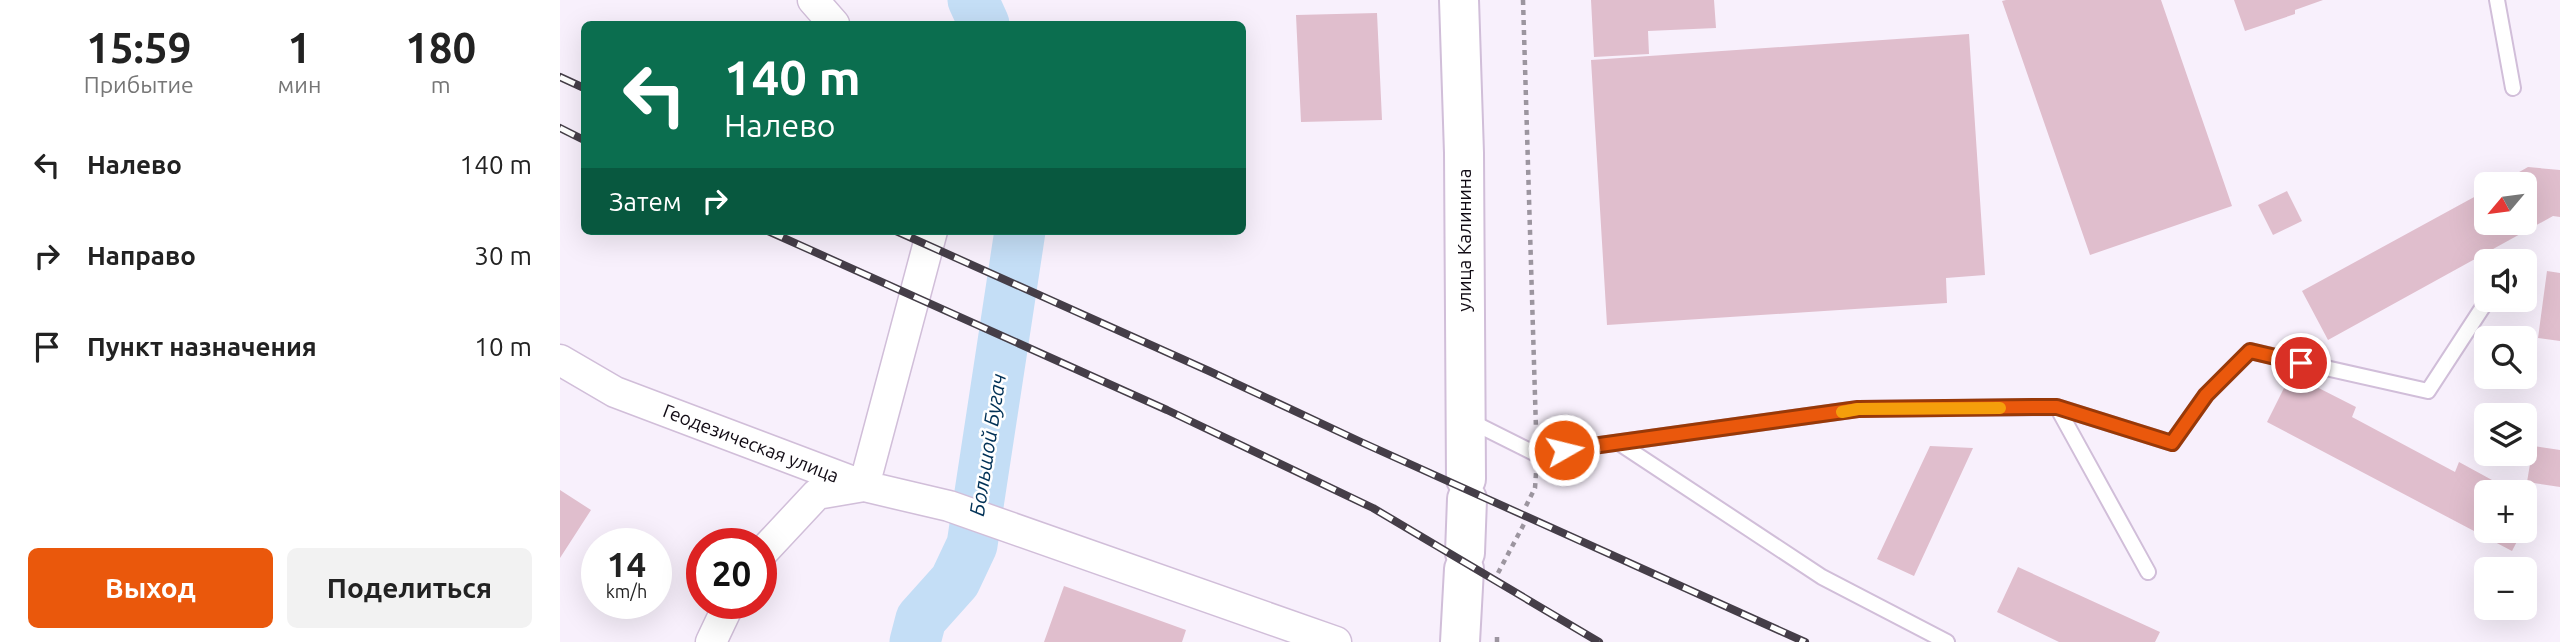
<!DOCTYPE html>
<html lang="ru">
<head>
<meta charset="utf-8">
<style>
  body { margin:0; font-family:Ubuntu,sans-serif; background:#f2f2f2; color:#222; height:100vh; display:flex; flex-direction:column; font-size:26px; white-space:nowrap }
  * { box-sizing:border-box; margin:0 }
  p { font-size:23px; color:#767676 }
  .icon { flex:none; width:38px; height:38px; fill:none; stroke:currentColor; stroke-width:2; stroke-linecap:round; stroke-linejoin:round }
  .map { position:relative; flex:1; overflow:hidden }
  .details { display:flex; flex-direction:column; background:#fff; width:560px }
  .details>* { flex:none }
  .hud { position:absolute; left:21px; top:21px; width:665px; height:214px; border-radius:10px; box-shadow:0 7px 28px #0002; background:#0b6e4f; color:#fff; overflow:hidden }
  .needle { width:46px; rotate:241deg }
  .fabs { position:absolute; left:1914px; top:172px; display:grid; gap:14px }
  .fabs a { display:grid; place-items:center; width:63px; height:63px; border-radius:10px; background:#fff; box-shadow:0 7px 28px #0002; font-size:35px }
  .speed { position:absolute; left:21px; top:528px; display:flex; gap:14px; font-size:35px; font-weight:700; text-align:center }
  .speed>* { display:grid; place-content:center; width:91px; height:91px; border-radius:50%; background:#fff; box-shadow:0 7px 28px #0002; line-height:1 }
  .speed small { font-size:18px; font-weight:400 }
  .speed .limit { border:10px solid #d22; background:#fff; color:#111 }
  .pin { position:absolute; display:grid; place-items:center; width:60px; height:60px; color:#fff; margin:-30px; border:4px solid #fff; border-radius:50%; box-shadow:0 2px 7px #0007 }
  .me { position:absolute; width:77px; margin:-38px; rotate:82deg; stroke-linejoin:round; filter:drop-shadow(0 0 5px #0008) }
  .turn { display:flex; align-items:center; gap:24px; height:147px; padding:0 28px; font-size:32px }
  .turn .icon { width:91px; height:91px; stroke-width:2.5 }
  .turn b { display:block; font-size:49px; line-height:60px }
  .then { display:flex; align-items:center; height:66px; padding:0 28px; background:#0003; gap:14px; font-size:26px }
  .eta { display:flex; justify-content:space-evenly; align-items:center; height:119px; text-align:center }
  .eta b { font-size:42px; font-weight:600; line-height:49px }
  .button { display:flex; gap:14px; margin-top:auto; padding:14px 28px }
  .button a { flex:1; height:80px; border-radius:10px; background:#ea580c; color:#fff; font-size:28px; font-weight:600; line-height:80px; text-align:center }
  .button a+a { background:#f2f2f2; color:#222 }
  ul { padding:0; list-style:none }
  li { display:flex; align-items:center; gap:21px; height:91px; padding:0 28px }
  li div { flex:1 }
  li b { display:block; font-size:26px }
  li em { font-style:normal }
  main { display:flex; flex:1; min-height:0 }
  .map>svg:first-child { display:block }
</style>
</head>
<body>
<main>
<section class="details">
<div class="eta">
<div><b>15:59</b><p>Прибытие</p></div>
<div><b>1</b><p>мин</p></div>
<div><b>180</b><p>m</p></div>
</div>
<ul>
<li><svg class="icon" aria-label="left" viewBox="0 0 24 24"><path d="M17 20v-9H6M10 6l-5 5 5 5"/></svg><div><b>Налево</b></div><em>140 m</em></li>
<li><svg class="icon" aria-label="right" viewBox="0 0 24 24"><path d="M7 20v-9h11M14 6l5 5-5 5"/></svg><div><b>Направо</b></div><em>30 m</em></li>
<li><svg class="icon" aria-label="arrive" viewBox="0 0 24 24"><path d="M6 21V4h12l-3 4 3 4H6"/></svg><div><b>Пункт назначения</b></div><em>10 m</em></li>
</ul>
<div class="button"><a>Выход</a><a>Поделиться</a></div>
</section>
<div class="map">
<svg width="2000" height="642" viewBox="0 0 2000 642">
  <rect width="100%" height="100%" fill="#f8f0fc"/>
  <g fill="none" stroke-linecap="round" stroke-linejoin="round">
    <path stroke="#c4def6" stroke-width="51" d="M413 0 424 24
      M355 642 361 619 395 581 412 545 460 231"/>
  </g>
  <path fill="#e0becd" d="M1031 0H1154L1156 28 1088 31 1089 54 1034 57Z
    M1446 0H1601L1672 206 1530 255 1442 1Z
    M1674 0H1763L1735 10V14L1685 31Z
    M817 13 822 120 741 122 736 15Z
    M1409 34 1425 275 1386 278 1387 303 1047 325 1031 60Z
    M1968 167 2000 170V217L1993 216 1768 340 1742 291 1927 190V222H1965V184H1938Z
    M1727 191 1742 221 1713 235 1698 205Z
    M1987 271 2000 273V341L1978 338Z
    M1731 374 1796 407 1792 417 1895 472 1899 462 1954 492H1927V530H1963L1952 551 1707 422Z
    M1370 446 1413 448 1354 576 1317 559Z
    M1973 446 2000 450V487L1967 482Z
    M0 490 31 510 0 558Z
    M1965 498 1977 504 1965 526Z
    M1458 567 1600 632 1595 642H1499L1437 612Z
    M504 586 626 630 622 642H484Z"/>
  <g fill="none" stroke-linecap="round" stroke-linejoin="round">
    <defs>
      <path id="lane" d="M1937 0 1953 88
        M1497 407 1588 572
        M910 421 976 454 1298 409 1497 407 1612 443 1646 395 1690 351 1868 391 1928 299
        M1059 443 1262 577 1387 642"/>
      <path id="street" d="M253 0 274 24
        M0 360 55 392 304 486 389 506 776 642
        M201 554 257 494 304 486 372 231
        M151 642 169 604"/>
      <path id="primary" d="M899 0 904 153 906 479
        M905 553 907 499
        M900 642 904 569"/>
    </defs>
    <use href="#lane" stroke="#d1bed9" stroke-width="18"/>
    <use href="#street" stroke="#d1bed9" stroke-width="33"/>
    <use href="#primary" stroke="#d1bed9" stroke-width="42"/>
    <path stroke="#9c959f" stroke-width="4.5" stroke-dasharray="5 5" stroke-linecap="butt" d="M963 0 976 429
      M966 506 975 488 976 473
      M938 573 964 524
      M937 642V632"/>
    <use href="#lane" stroke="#fff" stroke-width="14"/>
    <use href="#street" stroke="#fff" stroke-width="30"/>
    <use href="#primary" stroke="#fff" stroke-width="38"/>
    <defs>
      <path id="rail" d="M0 77 24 88
        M0 128 24 140
        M208 231 607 410 813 508 1039 642
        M336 231 649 371 801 442 1245 642"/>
    </defs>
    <use href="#rail" stroke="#453e48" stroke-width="8"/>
    <use href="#rail" stroke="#fff" stroke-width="5" stroke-dasharray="16" stroke-linecap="butt"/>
  </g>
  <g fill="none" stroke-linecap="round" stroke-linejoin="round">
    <defs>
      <path id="route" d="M1004 450 1298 409 1472 407H1497L1612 443 1646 395 1690 351 1741 363"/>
    </defs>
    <use href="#route" stroke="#983908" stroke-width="18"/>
    <use href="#route" stroke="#ea580c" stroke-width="12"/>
    <path stroke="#f59e0b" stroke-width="12" d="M1282 412 1298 409 1440 408"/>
  </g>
  <g text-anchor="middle" stroke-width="5" stroke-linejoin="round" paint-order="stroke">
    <g font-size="19" fill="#110b14" stroke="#fff">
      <text transform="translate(904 240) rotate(-90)" y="7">улица Калинина</text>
      <text transform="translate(191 443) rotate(21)" y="7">Геодезическая улица</text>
    </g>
    <g font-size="21" font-style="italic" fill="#003156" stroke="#fff">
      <text transform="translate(428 445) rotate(-81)" y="7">Большой Бугач</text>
    </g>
  </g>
</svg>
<div class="fabs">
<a><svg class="needle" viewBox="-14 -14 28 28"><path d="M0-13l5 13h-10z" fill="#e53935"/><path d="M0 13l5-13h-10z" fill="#767676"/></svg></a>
<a><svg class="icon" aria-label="sound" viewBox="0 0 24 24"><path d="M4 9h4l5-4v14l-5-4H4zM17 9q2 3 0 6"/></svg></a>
<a><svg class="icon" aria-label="search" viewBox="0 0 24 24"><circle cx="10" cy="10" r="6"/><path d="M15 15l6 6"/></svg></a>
<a><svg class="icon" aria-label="layers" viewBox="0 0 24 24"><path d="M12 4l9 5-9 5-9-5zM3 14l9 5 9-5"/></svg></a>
<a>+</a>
<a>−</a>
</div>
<div class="speed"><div>14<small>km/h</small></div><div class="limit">20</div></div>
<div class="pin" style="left:1741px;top:363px;background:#d93025"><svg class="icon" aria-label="arrive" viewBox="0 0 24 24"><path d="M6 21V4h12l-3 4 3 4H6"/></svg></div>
<svg class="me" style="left:1004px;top:450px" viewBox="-20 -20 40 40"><circle r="17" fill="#ea580c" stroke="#fff" stroke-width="3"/><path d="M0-11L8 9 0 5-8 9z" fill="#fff"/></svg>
<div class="hud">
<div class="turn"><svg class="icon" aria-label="left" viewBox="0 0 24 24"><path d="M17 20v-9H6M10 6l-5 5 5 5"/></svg><div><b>140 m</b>Налево</div></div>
<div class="then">Затем<svg class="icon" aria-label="right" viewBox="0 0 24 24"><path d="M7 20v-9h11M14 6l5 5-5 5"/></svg></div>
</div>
</div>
</main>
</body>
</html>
